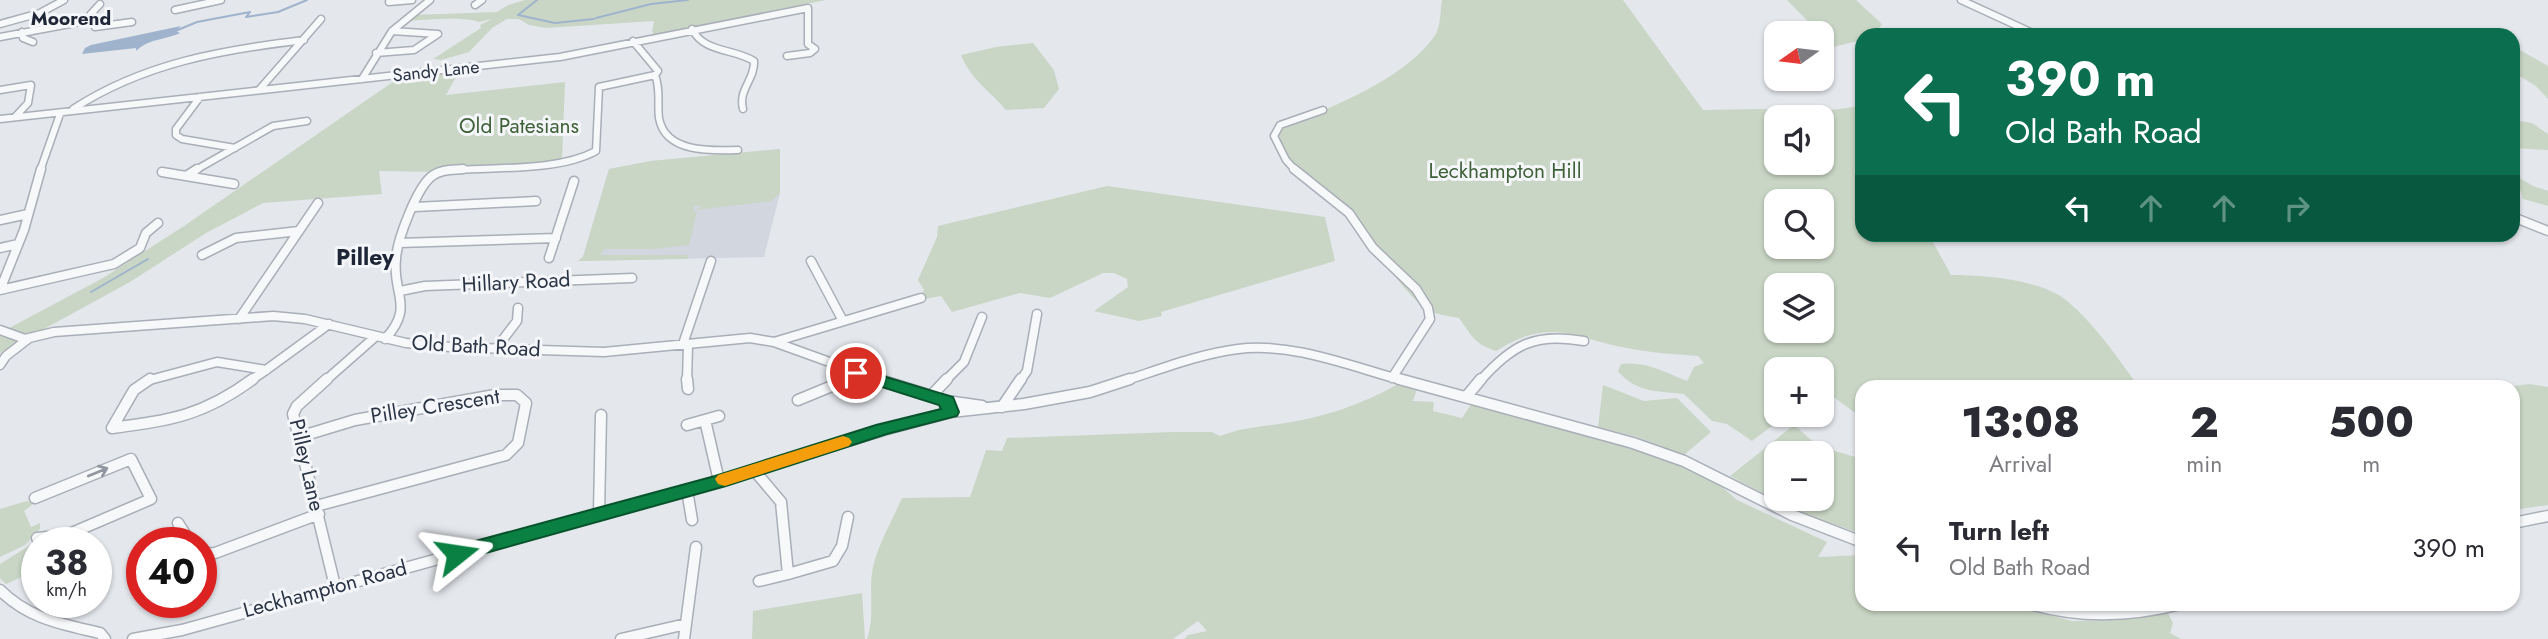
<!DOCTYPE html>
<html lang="en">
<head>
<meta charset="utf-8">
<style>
  body { margin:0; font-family:Jost,sans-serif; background:#f2f2f3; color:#2b2b33; height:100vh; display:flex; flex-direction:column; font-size:26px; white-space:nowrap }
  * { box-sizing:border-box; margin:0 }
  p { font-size:23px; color:#7c7c81 }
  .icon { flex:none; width:38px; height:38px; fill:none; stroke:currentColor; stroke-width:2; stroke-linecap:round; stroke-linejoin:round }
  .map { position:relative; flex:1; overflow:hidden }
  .drawer { position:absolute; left:1855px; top:380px; width:665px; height:231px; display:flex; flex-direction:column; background:#fff; border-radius:21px; box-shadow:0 2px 5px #0004 }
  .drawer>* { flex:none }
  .banner { position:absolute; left:1855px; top:28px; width:665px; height:214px; border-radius:21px; box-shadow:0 2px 5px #0004; background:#0b6e4f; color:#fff; overflow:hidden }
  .needle { width:46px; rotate:256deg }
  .fabs { position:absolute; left:1764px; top:21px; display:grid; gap:14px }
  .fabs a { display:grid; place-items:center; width:70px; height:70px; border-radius:14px; background:#fff; box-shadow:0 2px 5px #0004; font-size:35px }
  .speed { position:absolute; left:21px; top:527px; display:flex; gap:14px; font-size:35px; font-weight:700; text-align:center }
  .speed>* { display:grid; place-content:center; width:91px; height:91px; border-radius:50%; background:#fff; box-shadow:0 2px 5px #0004; line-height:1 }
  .speed small { font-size:18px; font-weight:400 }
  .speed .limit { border:10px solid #d22; background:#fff; color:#111 }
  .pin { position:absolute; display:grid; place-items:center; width:60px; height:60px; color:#fff; margin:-30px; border:4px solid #fff; border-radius:50%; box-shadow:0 2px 7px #0007 }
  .me { position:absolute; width:77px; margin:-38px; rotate:75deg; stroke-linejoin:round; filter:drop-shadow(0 0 5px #0008) }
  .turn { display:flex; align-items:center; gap:24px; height:147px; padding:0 35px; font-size:32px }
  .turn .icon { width:91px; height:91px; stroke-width:2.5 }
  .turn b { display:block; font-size:49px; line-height:60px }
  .lanes { display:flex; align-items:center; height:66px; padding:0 35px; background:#0003; justify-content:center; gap:35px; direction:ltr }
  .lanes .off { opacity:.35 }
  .eta { display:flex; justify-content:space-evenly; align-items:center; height:119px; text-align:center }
  .eta b { font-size:42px; font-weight:800; line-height:49px }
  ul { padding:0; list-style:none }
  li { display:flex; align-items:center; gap:21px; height:98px; padding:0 35px }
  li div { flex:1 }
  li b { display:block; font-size:26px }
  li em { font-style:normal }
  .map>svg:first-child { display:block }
</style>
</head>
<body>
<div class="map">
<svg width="2548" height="639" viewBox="0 0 2548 639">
  <rect width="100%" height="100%" fill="#e4e7ec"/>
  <path fill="#d2d6de" d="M780 149V193L764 257 578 261 583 257 609 169 651 161Z"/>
  <path fill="#c9d6c5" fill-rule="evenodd" d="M525 0H826L654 35 652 31 654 21 546 28 529 25 519 19H507L492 28 469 52 441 60 433 59 481 28 480 25 492 19 479 22C466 16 422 20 405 21L412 15 497 12 508 5Z
    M1442 0H1623L1703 110 1760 109 1816 112 1862 106V234L1929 235 1951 275C1984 275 2039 279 2066 300 2095 324 2117 357 2139 387H1862V418L1831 395 1822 403V369H1776V415H1806L1803 417 1785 416 1752 441 1727 424 1712 421 1684 394C1658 391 1636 393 1618 371L1621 364C1645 361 1665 372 1687 381L1694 367 1704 363 1698 356C1674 354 1651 353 1627 348 1573 338 1551 316 1496 351 1473 343 1472 336 1459 318 1449 316 1431 314 1423 307 1396 283 1378 250 1356 222 1331 190 1282 174 1275 130 1327 109 1401 82 1434 37 1441 28 1440 11 1442 0ZM1776 117H1822V163H1776ZM1776 201H1822V247H1776ZM1776 285H1822V331H1776Z
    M1787 0H1856L1882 24 1875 35H1862V40L1833 47Z
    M1033 43 1054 70 1059 89 1044 108 1006 110C987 88 972 81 961 55L996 47Z
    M2513 46 2548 66V99L2536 86 2513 72Z
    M461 68 446 95 565 82 562 161 439 172 379 171 382 194 263 203 206 233 130 282 0 353V333L103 278 184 226 400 77Z
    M2513 120 2532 123 2548 134V150L2513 148Z
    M780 149V193L771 201 696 210 703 205 694 206 693 211H697L689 245 653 249H605L600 255H689L687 259 578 261 583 257 609 169 651 161Z
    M2513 174 2533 186 2548 191V206L2523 199 2519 185 2513 180Z
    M1107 186 1325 217 1335 261 1161 312 1162 316 1139 321 1094 311 1128 287 1127 279 1114 273H1103L1050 298 1020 293 952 312 941 296 925 299 921 295 924 290 918 280 937 237 938 226Z
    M1398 384 1417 389 1413 401 1434 402 1433 411 1462 418 1472 403 1670 455 1676 465 1683 464 1722 487 1737 500 1827 542 1818 557 1862 555V604H2002L2008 606V604L2072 621 2117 620 2168 613 2173 623 2170 633 2181 639H1184L1188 635 1207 631 1198 621 1173 639H867C876 613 867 589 874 563 880 541 893 519 902 498L970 497 986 450 1002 451 1007 438 1173 432H1212L1220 436C1240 428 1258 427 1279 424 1321 418 1362 405 1398 384Z
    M2530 384 2548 387V505L2513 510V387H2506Z
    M1603 385 1644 401 1677 398 1711 432 1684 455 1637 437 1598 427Z
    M1794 425 1818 446 1862 459V534L1804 514 1730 476ZM1776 453H1822V499H1776Z
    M27 501 33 504 24 511 31 527 40 523V529L25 545 0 557V509Z
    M45 539V542H37L28 557H36L34 560H37V570L6 584 0 578V564L35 542Z
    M862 593 865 639H752L753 611Z"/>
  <path fill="#9fb4cc" d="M181 26 176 31 180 33C162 41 150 38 136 51V48L82 54 85 48 91 45Z"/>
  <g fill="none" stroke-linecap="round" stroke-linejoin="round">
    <path stroke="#9fb4cc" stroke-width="2" d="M537 0 518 15 555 23 594 19
      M596 18 651 4 688 0
      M173 32 197 22 250 12 246 17 278 12 307 0
      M91 292 148 259"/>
    <defs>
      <path id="minor-far2" d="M1961 0 2037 35
        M389 2 412 0
        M100 4 90 15 95 27 132 22
        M475 5 482 0
        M175 10 221 0
        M0 24 40 13 64 0
        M692 29C704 53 733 48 754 61 755 80 738 89 743 109
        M22 32 23 38 33 42
        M0 37 91 20
        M633 41 658 71 655 75C661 90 657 104 659 118 665 153 711 151 738 150
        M376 53 414 50 438 34 392 31
        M362 79 392 31 430 0
        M0 90 31 85 28 103 15 117
        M259 90 321 19
        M200 97 176 129V135L182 139 235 148
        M73 109C144 63 221 50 304 40
        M0 119 560 57 808 8V44L815 49 810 53 787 56
        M40 171 60 114
        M194 171 273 126 307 121
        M442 171C488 166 555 173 596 151L599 87 655 75
        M1296 171 1286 160 1274 136 1280 125 1323 110"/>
      <path id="minor-far1" d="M1294 169 1349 213 1373 248 1416 289 1428 308 1430 319 1392 378
        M162 172 234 184
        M186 176 197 169
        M415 207 536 201
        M2513 217 2548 231
        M0 220 28 214
        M399 243 556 238
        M0 248 18 244
        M202 255 236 238 299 231
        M549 258 574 181
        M811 261 843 321
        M0 290 24 230 41 169
        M0 290 114 264 140 248 146 233 158 223
        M400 291 425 286 632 278
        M239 319 318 203
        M0 330 25 339 54 332 273 316 305 319 406 343 450 347 604 352 750 338 774 342 882 381
        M385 339C415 307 392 294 396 259 397 240 417 187 432 176 441 169 453 170 463 169
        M774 342 921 298
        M683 344 711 261
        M498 346 517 321 518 308
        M0 365 6 356 28 339
        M266 370 329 324
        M146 381 217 362 266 370
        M250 381 266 370
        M325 381 375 337
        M687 381 688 344
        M847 381 856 373
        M945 381 964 362 982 317
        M1020 381 1027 371 1037 314
        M1124 381C1161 369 1199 354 1238 349 1293 342 1352 367 1405 381
        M1480 381C1512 345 1535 332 1584 341"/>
      <path id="minor" d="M150 379 134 390 112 428C171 420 203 416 253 379
        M327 379 297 406 293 414 335 586
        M687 379 688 389
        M877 379 947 401 951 412
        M1399 379 1633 443 1684 461 1792 515 1862 542
        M931 396 947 379
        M1466 397 1481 379
        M798 400 849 379
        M947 401 982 406
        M1002 407 1021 379
        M705 420 719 481
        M687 425 719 416
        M299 437 355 420 495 395H517L526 403 518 443 506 455 316 506
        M754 470 781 502 788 574 759 581
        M687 490 692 520
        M35 498 131 459 151 499 67 535 37 538
        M599 513 601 415
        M178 523 190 542
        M2513 523 2548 516
        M201 554 215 553 319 514
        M788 574 833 561 842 546 848 517
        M0 590C29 619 62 624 100 633L105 639
        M2030 604C2081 619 2130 617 2181 604
        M133 639 182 630 719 481 883 430 951 412 1024 404 1090 392 1130 379
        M621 639 686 624
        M684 639 696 547"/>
    </defs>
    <use href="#minor-far2" stroke="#a9aeb7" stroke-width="9"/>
    <use href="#minor-far1" stroke="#a9aeb7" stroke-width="11"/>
    <use href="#minor" stroke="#a9aeb7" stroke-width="13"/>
    <use href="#minor-far2" stroke="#f7f8fa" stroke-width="6"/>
    <use href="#minor-far1" stroke="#f7f8fa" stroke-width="8"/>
    <use href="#minor" stroke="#f7f8fa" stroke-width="10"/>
  </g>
  <defs><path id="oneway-shaft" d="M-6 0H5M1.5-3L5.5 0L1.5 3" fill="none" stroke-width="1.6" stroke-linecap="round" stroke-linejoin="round" transform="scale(1.75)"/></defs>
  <use stroke="#9196a0" href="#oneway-shaft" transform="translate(98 472) rotate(-22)"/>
  <path fill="#0b8043" stroke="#07532c" stroke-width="2" d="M856 368 953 397 959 412 957 416 887 434 726 486 457 561 450 559 447 554 450 548 457 546 715 476 876 425 941 409 939 405 850 377 847 373 850 370Z"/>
  <path fill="#f59e0b" d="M843 436 849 438 852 442 849 446 725 486 718 484 715 479 718 475Z"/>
  <g text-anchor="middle" stroke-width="6" stroke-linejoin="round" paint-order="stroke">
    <g font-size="18" fill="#2b3445" stroke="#f4f6f9">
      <text transform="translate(436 71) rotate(-6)" y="6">Sandy Lane</text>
    </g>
    <g font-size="19" font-weight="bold" fill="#1d2536" stroke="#f4f6f9">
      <text x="71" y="25">Moorend</text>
    </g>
    <g font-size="21" fill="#3f6138" stroke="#f4f6f9">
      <text x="519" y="133">Old Patesians</text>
      <text x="1505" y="178">Leckhampton Hill</text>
    </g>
    <g font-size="21" fill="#2b3445" stroke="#f4f6f9">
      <text transform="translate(516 282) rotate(-3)" y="7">Hillary Road</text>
      <text transform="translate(476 346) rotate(3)" y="7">Old Bath Road</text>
      <text transform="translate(435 406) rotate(-9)" y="7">Pilley Crescent</text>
      <text transform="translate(307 465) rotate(77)" y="7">Pilley Lane</text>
      <text transform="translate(325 589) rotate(-15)" y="7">Leckhampton Road</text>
    </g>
    <g font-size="23" font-weight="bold" fill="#1d2536" stroke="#f4f6f9">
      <text x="365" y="265">Pilley</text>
    </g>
  </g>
</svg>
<div class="fabs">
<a><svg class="needle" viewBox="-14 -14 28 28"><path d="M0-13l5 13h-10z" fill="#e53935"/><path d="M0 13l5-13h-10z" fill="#7c7c81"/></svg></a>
<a><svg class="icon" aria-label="sound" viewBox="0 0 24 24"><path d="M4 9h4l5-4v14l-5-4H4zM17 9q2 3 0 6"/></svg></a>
<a><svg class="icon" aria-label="search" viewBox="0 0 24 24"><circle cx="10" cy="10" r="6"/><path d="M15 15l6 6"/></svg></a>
<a><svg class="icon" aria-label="layers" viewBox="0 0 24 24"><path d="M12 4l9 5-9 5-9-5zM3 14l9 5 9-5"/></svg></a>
<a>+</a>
<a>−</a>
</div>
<div class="speed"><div>38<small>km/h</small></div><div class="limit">40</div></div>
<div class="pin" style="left:856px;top:373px;background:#d93025"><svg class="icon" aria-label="arrive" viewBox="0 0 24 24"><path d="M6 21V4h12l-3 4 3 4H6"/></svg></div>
<svg class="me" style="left:457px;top:554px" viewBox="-20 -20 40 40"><path d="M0-17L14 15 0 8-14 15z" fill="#0b8043" stroke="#fff" stroke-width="4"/></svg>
<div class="banner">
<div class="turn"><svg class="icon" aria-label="left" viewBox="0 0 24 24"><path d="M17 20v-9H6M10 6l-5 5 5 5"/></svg><div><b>390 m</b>Old Bath Road</div></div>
<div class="lanes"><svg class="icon" aria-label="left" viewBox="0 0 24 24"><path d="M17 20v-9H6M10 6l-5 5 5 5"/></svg><svg class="icon off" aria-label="ahead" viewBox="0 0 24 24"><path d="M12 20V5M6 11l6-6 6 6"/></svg><svg class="icon off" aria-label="ahead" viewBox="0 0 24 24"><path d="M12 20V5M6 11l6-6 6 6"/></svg><svg class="icon off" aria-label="right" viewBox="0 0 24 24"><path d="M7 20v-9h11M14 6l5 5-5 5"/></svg></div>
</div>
<section class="drawer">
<div class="eta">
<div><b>13:08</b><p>Arrival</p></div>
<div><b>2</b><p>min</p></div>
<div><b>500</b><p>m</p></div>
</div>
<ul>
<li><svg class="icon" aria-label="left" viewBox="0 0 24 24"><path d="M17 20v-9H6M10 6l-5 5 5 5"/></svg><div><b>Turn left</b><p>Old Bath Road</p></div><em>390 m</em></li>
</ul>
</section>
</div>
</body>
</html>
